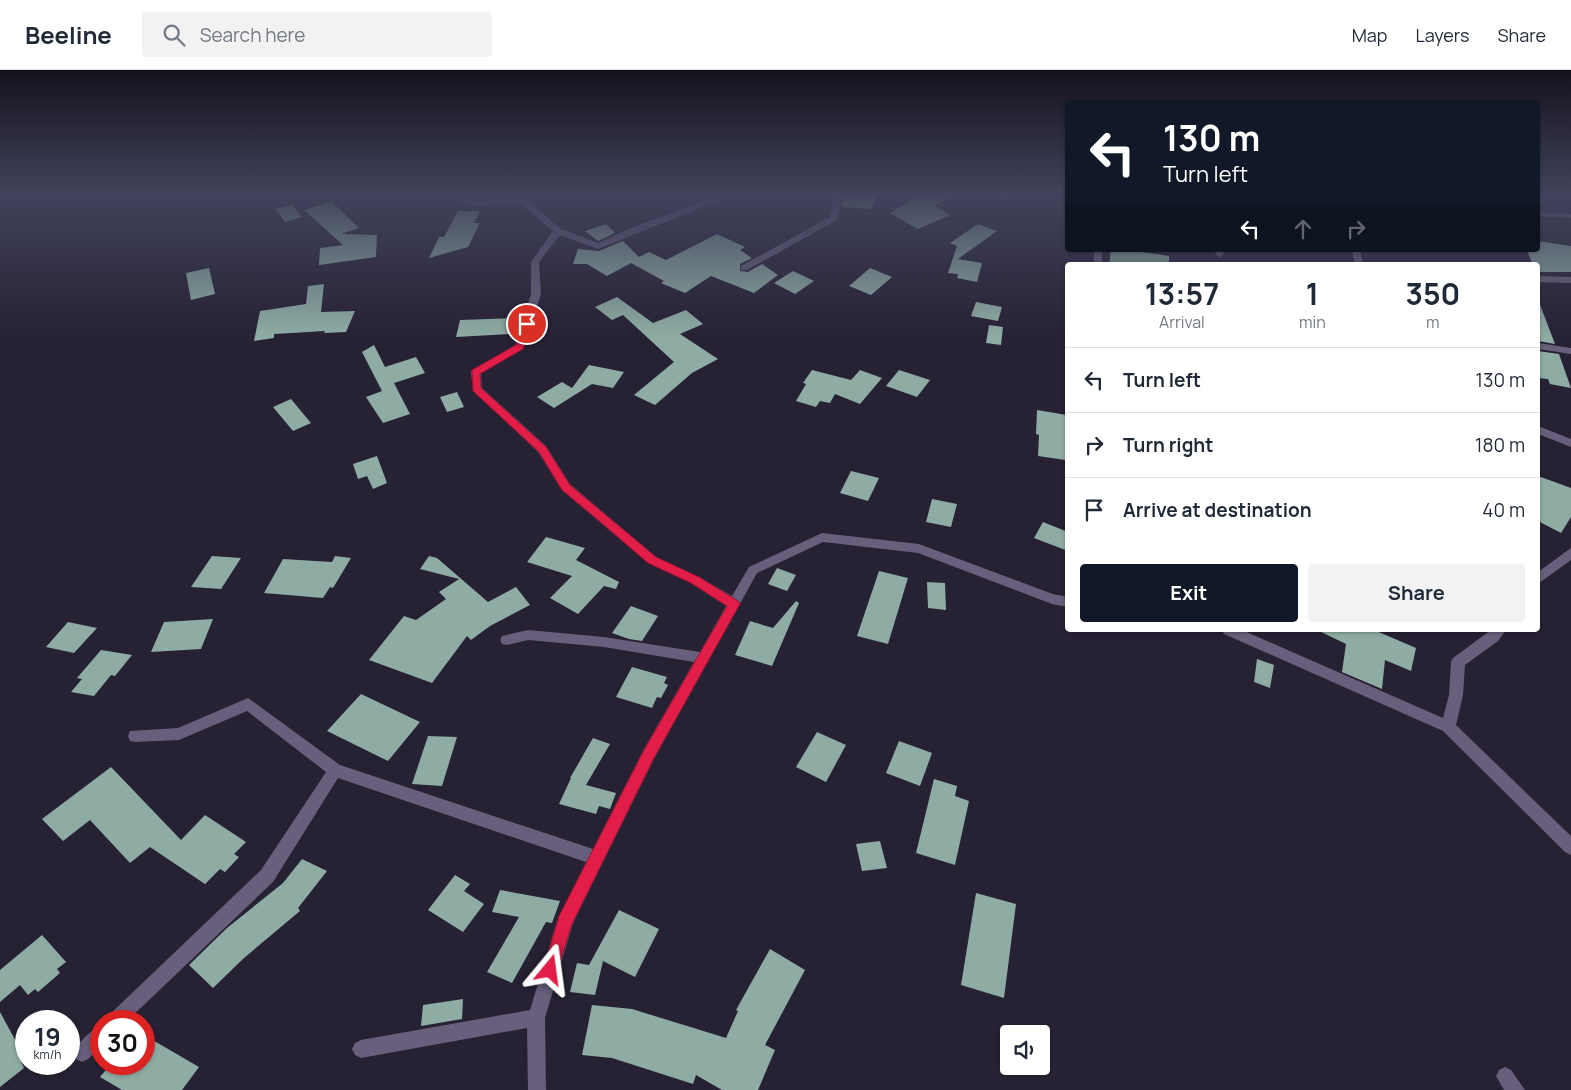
<!DOCTYPE html>
<html lang="en">
<head>
<meta charset="utf-8">
<style>
  body { margin:0; font-family:Manrope,sans-serif; background:#f2f2f3; color:#1f2937; height:100vh; display:flex; flex-direction:column; font-size:19px; white-space:nowrap }
  * { box-sizing:border-box; margin:0 }
  p { font-size:16px; color:#747a83 }
  .icon { flex:none; width:28px; height:28px; fill:none; stroke:currentColor; stroke-width:2; stroke-linecap:round; stroke-linejoin:round }
  .map { position:relative; flex:1; overflow:hidden }
  .sheet { position:absolute; left:1065px; top:192px; width:475px; height:370px; display:flex; flex-direction:column; background:#fff; border-radius:5px; box-shadow:0 1px 4px #0004 }
  .sheet>* { flex:none }
  .guide { position:absolute; left:1065px; top:30px; width:475px; height:152px; border-radius:5px; box-shadow:0 1px 4px #0004; background:#111827; color:#fff; overflow:hidden }
  .tools { position:absolute; left:1000px; top:955px; display:grid; gap:10px }
  .tools a { display:grid; place-items:center; width:50px; height:50px; border-radius:5px; background:#fff; box-shadow:0 1px 4px #0004; font-size:25px }
  .speed { position:absolute; left:15px; top:940px; display:flex; gap:10px; font-size:25px; font-weight:700; text-align:center }
  .speed>* { display:grid; place-content:center; width:65px; height:65px; border-radius:50%; background:#fff; box-shadow:0 1px 4px #0004; line-height:1 }
  .speed small { font-size:12px; font-weight:400 }
  .speed .limit { border:8px solid #d22; background:#fff; color:#111 }
  .pin { position:absolute; display:grid; place-items:center; width:42px; height:42px; color:#fff; margin:-21px; border:2px solid #fff; border-radius:50%; box-shadow:0 1px 5px #0007 }
  .me { position:absolute; width:55px; margin:-28px; rotate:16deg; stroke-linejoin:round; filter:drop-shadow(0 0 4px #0008) }
  .turn { display:flex; align-items:center; gap:18px; height:105px; padding:0 15px; font-size:22px }
  .turn .icon { width:65px; height:65px; stroke-width:2.5 }
  .turn b { display:block; font-size:35px; line-height:42px }
  .lanes { display:flex; align-items:center; height:48px; padding:0 15px; background:#0003; justify-content:center; gap:25px; direction:ltr }
  .lanes .off { opacity:.35 }
  .eta { display:flex; justify-content:space-evenly; align-items:center; height:85px; text-align:center }
  .eta b { font-size:30px; font-weight:700; line-height:35px }
  .primary-button { display:flex; gap:10px; margin-top:auto; padding:10px 15px }
  .primary-button a { flex:1; height:58px; border-radius:5px; background:#111827; color:#fff; font-size:20px; font-weight:700; line-height:58px; text-align:center }
  .primary-button a+a { background:#f2f2f3; color:#1f2937 }
  ul { padding:0; list-style:none }
  li { display:flex; align-items:center; gap:15px; height:65px; padding:0 15px; border-top:1px solid #e0e1e3 }
  li div { flex:1 }
  li b { display:block; font-size:19px }
  li em { font-style:normal }
  header { display:flex; align-items:center; gap:30px; box-sizing:border-box; height:70px; padding:0 25px; background:#fff; border-bottom:1px solid #e0e1e3 }
  header strong { font-size:24px }
  nav { display:flex; gap:28px; margin-inline-start:auto; font-size:18px }
  .search { width:350px; height:45px; background:#f2f2f3; display:flex; align-items:center; gap:12px; box-sizing:border-box; padding:0 18px; border-radius:5px; color:#747a83; font-size:19px }
  .map>svg:first-child { display:block }
</style>
</head>
<body>
<header>
<strong>Beeline</strong>
<div class="search"><svg class="icon" aria-label="search" viewBox="0 0 24 24"><circle cx="10" cy="10" r="6"/><path d="M15 15l6 6"/></svg>Search here</div>
<nav><a>Map</a><a>Layers</a><a>Share</a></nav>
</header>
<div class="map">
<svg width="1571" height="1020" viewBox="0 0 1571 1020">
  <rect width="100%" height="100%" fill="#272134"/>
  <path fill="#8eaca3" d="M839 124H879L870 139 842 137 843 131Z
    M921 124H953L935 136 950 145 918 159 890 143Z
    M331 131 359 158 341 164 377 165 376 187 319 195 320 178 343 175 304 140Z
    M292 135 302 147 285 152 276 139Z
    M458 141H480L474 153H480L468 177 429 188 439 167H444Z
    M606 154 615 163 598 171 585 161Z
    M978 154 997 161 958 189 982 193 977 212 957 208 958 204 948 203 957 176 950 173Z
    M717 164 745 177 740 180 752 188 740 194V201L748 202 762 194 778 205 754 223 711 206 685 223 661 213 664 211 631 193 607 206 587 194H573L578 179 599 181 623 171 639 187 649 182 666 190Z
    M1538 171 1571 176V202H1540L1538 195 1532 193 1527 180H1538Z
    M1111 180H1129L1169 186V195H1109Z
    M209 198 215 224 191 230 186 203Z
    M870 198 892 207 871 225 849 216Z
    M793 201 814 211 795 224 774 213Z
    M324 214 321 242 355 241 346 262 324 263 325 261 274 264V268L254 271 260 241 306 234 308 216Z
    M617 227 653 253 686 240 703 254 680 264 718 289 692 303 655 335 634 325 674 292 623 245 612 250 595 237Z
    M976 232 1002 237 998 251 971 246Z
    M1538 232H1539L1555 274 1538 271Z
    M515 248 512 264 456 267 460 250Z
    M989 255 1003 257 1001 275 986 273Z
    M374 275 385 297 416 287 425 303 394 313 410 344 383 353 366 327 382 321 362 282Z
    M1538 281 1559 284 1571 318 1550 314 1548 309 1538 308Z
    M589 295 624 302 613 318 592 314 554 338 537 327 562 312 572 318Z
    M812 300 851 310 860 300 882 308 860 334 835 324 830 333 820 331 816 337 796 331 806 314 803 313Z
    M899 300 930 310 917 327 886 316Z
    M457 322 464 337 447 342 440 327Z
    M291 329 311 353 293 361 273 337Z
    M1037 340 1067 345 1065 390 1038 386 1039 365 1036 364Z
    M377 386 387 413 373 419 367 406 358 409 353 394Z
    M851 401 879 408 868 431 840 423Z
    M1538 406 1571 418V447L1561 463 1538 451Z
    M932 429 957 434 951 457 926 452Z
    M1043 452 1068 462V481L1034 468Z
    M546 467 585 478 576 490 619 512 616 519 604 516 578 544 550 528 572 506 527 492Z
    M212 486 241 488 221 519 191 517Z
    M335 486 351 488 333 518 330 517 323 528 264 523 283 489 332 492Z
    M429 486 437 488 488 532 516 517 530 535 490 556 471 570 467 566 432 613 369 590 404 546 416 550 446 529 439 522 459 509 420 499Z
    M777 498 796 505 787 521 768 514Z
    M879 501 908 508 888 574 857 566Z
    M927 512 945 513 946 540 928 538Z
    M796 531 799 533 772 596 735 585 750 551 773 558Z
    M631 536 658 546 642 571 629 569 612 563Z
    M213 549 201 579 151 582 164 552Z
    M68 552 97 558 74 583 46 577Z
    M1317 560H1374L1416 578 1411 601 1385 590 1382 619 1342 602 1346 574Z
    M101 580 132 585 115 606 111 605 94 626 71 622 82 609 77 608Z
    M1257 589 1274 595 1270 618 1254 612Z
    M632 597 667 607 664 613 668 615 661 628 657 627 652 638 616 627Z
    M361 624 420 652 388 691 327 661Z
    M817 662 846 675 826 712 796 697Z
    M428 666 457 667 442 716 412 714Z
    M593 668 610 674 586 715 616 723 610 739 599 736 596 744 559 734 571 708H570Z
    M899 671 932 683 920 716 886 703Z
    M111 697 181 770 205 745 246 772 234 784 239 787 225 802 220 799 205 814 150 777 130 793 90 750 63 771 42 749Z
    M934 709 957 716 955 726 969 731 955 795 916 783Z
    M880 771 887 798 862 801 856 774Z
    M302 789 327 801 298 838 300 841 244 888 213 918 189 895 227 858 283 813Z
    M455 805 470 814 464 821 484 834 463 862 428 840Z
    M500 820 560 831 552 853 546 852 512 913 487 902 519 847 492 842Z
    M976 823 1016 834 1004 928 961 915Z
    M619 840 659 859 635 907 603 891 595 925 570 922 577 893 589 895Z
    M42 865 66 892 57 899 60 903 38 922 35 919 28 925 20 915 0 932V900Z
    M770 879 805 900 765 975 775 980 758 1020H722L696 1005 693 1014 612 988 582 985 592 935 632 939 726 968 738 941 736 940Z
    M463 929 462 949 421 956 423 935Z
    M0 942 18 975 15 978 24 998 0 1017Z
    M144 965 199 997 182 1020H122L100 1007 111 994H144Z"/>
  <g fill="none" stroke-linecap="round" stroke-linejoin="round">
    <path fill="#675f7b" fill-rule="evenodd" d="M436 124H451L473 131 525 128 561 159 598 173 631 158 722 124H735L598 179 560 165 539 192 541 224 524 277 481 303 482 318 546 376 570 414 656 487 699 507 732 526 749 497 822 463 919 474 1053 524 1068 527V537L1052 534 918 483 823 472 757 503 654 689 573 853 545 948 546 1020H528L527 958 361 988 355 985 352 979 355 973 361 970 530 940 557 851 586 792 338 708 273 812 127 951H106L109 945 261 800 326 702 247 641 179 670 135 672 130 671 128 666 130 661 178 658 248 628 340 695 593 779 644 679 694 592 604 577 528 570 507 575 502 574 500 570 502 566 528 560 604 567 700 582 726 536 691 513 648 493 562 420 538 382 473 321 471 302 472 300 515 275 531 224V192L553 161 520 133 473 135Z
      M829 124H837L841 132 837 150 747 200H741V196L830 147 833 132Z
      M976 124H1035L1006 130Z
      M1538 142 1571 144V148L1538 146Z
      M1094 180H1102V195H1094Z
      M1217 180H1225L1222 186 1219 187 1215 184Z
      M1352 180H1360L1363 195H1355Z
      M1538 206 1571 207V213L1538 212Z
      M1538 273 1571 278V284L1538 279Z
      M1538 356 1571 369V377L1538 364Z
      M1571 478V490L1542 511 1538 513V502Z
      M1222 560H1242L1443 648 1449 625 1451 592 1453 588 1491 560H1506L1498 571 1465 595 1463 625 1456 655 1571 766V785L1565 782 1443 661 1224 564Z
      M101 956V977L88 989 82 992 76 989 73 983C78 972 90 961 101 956Z
      M1505 997 1511 1000 1525 1020H1504L1496 1006 1499 1000Z"/>
  </g>
  <linearGradient id="sky" x2="0" y2="1"><stop stop-color="#15121d"/><stop offset="0.46" stop-color="#41435c"/><stop offset="1" stop-color="#41435c" stop-opacity="0"/></linearGradient>
  <rect width="1571" height="267" fill="url(#sky)"/>
  <path fill="#e11d48" stroke="#92132f" d="M527 251 532 254 523 279 480 304 481 318 546 377 570 415 656 487 699 507 738 531 740 534 654 688 572 854 556 905 550 907 545 905 543 900 559 846 644 680 727 536 691 513 648 493 597 449 562 420 539 382 473 321 472 300 516 275 523 254Z"/>
</svg>
<div class="tools">
<a><svg class="icon" aria-label="sound" viewBox="0 0 24 24"><path d="M4 9h4l5-4v14l-5-4H4zM17 9q2 3 0 6"/></svg></a>
</div>
<div class="speed"><div>19<small>km/h</small></div><div class="limit">30</div></div>
<div class="pin" style="left:527px;top:254px;background:#d93025"><svg class="icon" aria-label="arrive" viewBox="0 0 24 24"><path d="M6 21V4h12l-3 4 3 4H6"/></svg></div>
<svg class="me" style="left:550px;top:900px" viewBox="-20 -20 40 40"><path d="M0-17L14 15 0 8-14 15z" fill="#e11d48" stroke="#fff" stroke-width="4"/></svg>
<div class="guide">
<div class="turn"><svg class="icon" aria-label="left" viewBox="0 0 24 24"><path d="M17 20v-9H6M10 6l-5 5 5 5"/></svg><div><b>130 m</b>Turn left</div></div>
<div class="lanes"><svg class="icon" aria-label="left" viewBox="0 0 24 24"><path d="M17 20v-9H6M10 6l-5 5 5 5"/></svg><svg class="icon off" aria-label="ahead" viewBox="0 0 24 24"><path d="M12 20V5M6 11l6-6 6 6"/></svg><svg class="icon off" aria-label="right" viewBox="0 0 24 24"><path d="M7 20v-9h11M14 6l5 5-5 5"/></svg></div>
</div>
<section class="sheet">
<div class="eta">
<div><b>13:57</b><p>Arrival</p></div>
<div><b>1</b><p>min</p></div>
<div><b>350</b><p>m</p></div>
</div>
<ul>
<li><svg class="icon" aria-label="left" viewBox="0 0 24 24"><path d="M17 20v-9H6M10 6l-5 5 5 5"/></svg><div><b>Turn left</b></div><em>130 m</em></li>
<li><svg class="icon" aria-label="right" viewBox="0 0 24 24"><path d="M7 20v-9h11M14 6l5 5-5 5"/></svg><div><b>Turn right</b></div><em>180 m</em></li>
<li><svg class="icon" aria-label="arrive" viewBox="0 0 24 24"><path d="M6 21V4h12l-3 4 3 4H6"/></svg><div><b>Arrive at destination</b></div><em>40 m</em></li>
</ul>
<div class="primary-button"><a>Exit</a><a>Share</a></div>
</section>
</div>
</body>
</html>
